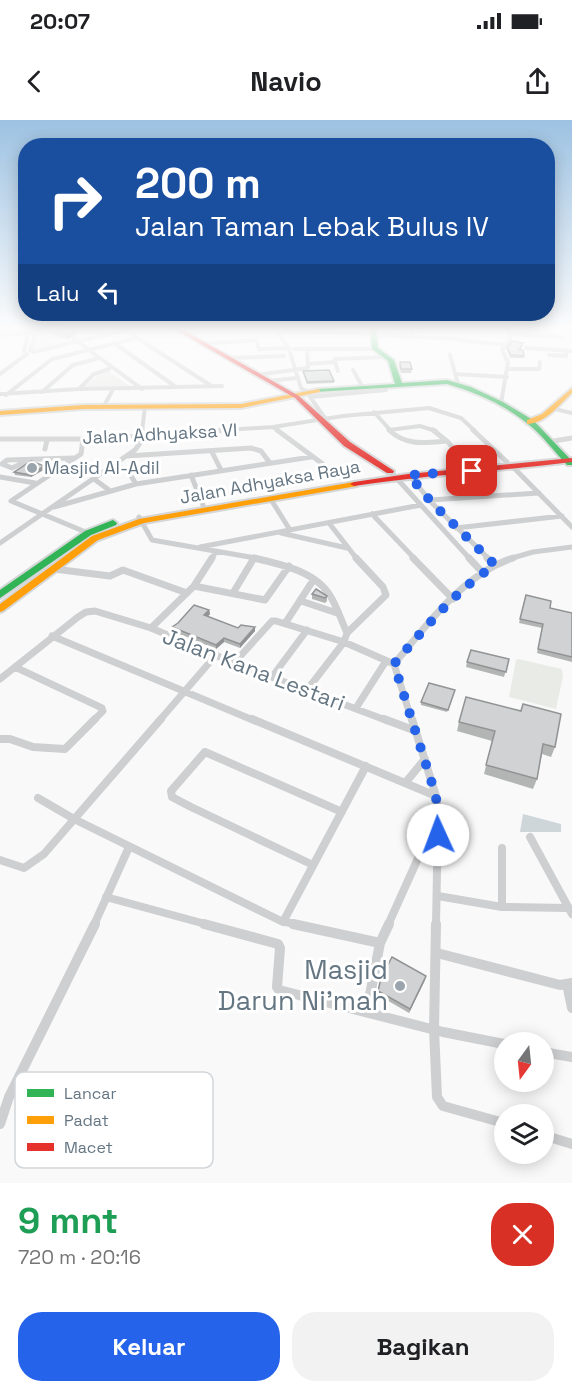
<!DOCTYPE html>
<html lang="id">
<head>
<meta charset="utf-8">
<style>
  body { margin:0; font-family:"Space Grotesk",sans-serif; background:#f2f2f2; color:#202124; height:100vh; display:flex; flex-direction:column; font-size:22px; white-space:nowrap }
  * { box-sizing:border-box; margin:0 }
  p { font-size:20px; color:#757577 }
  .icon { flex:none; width:33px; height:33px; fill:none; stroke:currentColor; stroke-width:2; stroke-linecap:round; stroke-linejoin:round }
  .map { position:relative; height:1063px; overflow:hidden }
  .sheet { display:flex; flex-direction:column; background:#fff; flex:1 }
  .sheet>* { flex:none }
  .hud { position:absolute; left:18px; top:18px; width:537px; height:183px; border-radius:24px; box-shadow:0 3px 15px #0003; background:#1a4fa0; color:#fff; overflow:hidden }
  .needle { width:39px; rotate:195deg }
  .tools { position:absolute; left:494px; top:912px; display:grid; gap:12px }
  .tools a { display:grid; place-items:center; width:60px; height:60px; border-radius:50%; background:#fff; box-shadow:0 3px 15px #0003; font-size:30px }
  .pin { position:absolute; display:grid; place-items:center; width:51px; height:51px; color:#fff; margin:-26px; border-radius:12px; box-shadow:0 3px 9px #0006 }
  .me { position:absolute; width:66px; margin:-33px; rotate:358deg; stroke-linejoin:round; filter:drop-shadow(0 0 4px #0008) }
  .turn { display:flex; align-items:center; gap:21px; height:126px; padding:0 18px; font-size:27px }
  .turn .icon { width:78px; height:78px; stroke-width:2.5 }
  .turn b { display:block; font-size:42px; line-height:51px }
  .then { display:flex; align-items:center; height:57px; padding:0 18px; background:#0003; gap:12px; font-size:22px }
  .round { display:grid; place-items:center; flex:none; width:63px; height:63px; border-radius:24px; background:#f2f2f2 }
  .summary { display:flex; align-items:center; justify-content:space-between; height:102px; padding:0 18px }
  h1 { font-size:36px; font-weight:600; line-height:45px; color:#1e9e55 }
  .button { display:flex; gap:12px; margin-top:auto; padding:12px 18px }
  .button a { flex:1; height:69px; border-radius:24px; background:#2563eb; color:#fff; font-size:24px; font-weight:600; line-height:69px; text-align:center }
  .button a+a { background:#f2f2f2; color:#202124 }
  .status { display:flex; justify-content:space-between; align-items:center; height:42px; padding:0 30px; background:#fff; direction:ltr }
  .status svg { height:16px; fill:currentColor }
  header { display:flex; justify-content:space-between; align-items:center; height:78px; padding:0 18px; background:#fff; font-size:27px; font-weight:600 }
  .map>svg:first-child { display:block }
</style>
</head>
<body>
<div class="status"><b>20:07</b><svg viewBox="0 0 49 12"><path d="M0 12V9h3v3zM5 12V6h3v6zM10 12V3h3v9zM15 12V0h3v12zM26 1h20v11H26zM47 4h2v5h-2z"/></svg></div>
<header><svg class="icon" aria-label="back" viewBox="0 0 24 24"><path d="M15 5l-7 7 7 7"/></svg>Navio<svg class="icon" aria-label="share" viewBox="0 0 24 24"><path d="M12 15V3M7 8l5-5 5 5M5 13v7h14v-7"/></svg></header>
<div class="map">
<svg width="572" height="1063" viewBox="0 0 572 1063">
  <rect width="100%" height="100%" fill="#f9f9f9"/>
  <path fill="#e8ebe6" d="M35 209 98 213 32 230Z
    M108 251 132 267H84L98 255Z
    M518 539 562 549 563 556 556 589 509 577 516 540Z"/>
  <path fill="#ced6d9" d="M523 694 561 704V712H520Z"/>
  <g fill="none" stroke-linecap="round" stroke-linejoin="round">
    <defs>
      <path id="fast" d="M370 209H376L378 228 394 240 402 263 447 260 471 267 503 282 533 300 572 341V345H567C554 331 542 315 528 304 505 285 475 272 447 264L316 272V270L318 269 395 264 388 241 372 229Z
        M113 400 117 403 116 405 91 415 0 478V470L85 411Z"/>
      <path id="slow" d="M572 268V273C560 284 545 304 527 304V300L542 294Z
        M318 269 320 270V272L241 288 83 289 0 295V291L83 285 241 284Z
        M354 362 358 364 357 366 144 403 98 420 3 491 0 492V484L92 416 139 399Z"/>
      <path id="jam" d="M174 209H182L299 276 350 322 394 351 393 353H387L344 326 295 278Z
        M572 338V342C499 351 426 355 354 366L350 364 354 362 408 354Z"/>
    </defs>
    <use href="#fast" stroke="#d5d6d7" stroke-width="4"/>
    <use href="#slow" stroke="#d5d6d7" stroke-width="4"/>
    <use href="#jam" stroke="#d5d6d7" stroke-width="4"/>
    <path stroke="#cecfd0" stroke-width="4" d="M67 209 102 213
      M128 209 137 218 210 265
      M276 209 289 229 301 268 309 273
      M0 210 17 209
      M278 211 373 214
      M509 214 562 217
      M0 215 34 213
      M372 215 443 218 505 225
      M411 217 412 210H418
      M74 219 142 269
      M114 223 176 267
      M201 224 256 220 259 229 289 228
      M526 228 572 231
      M294 229H375
      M30 230 34 220V209
      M24 231 29 210
      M33 232 129 209
      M450 235 458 264
      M549 235 566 236V231
      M225 238 284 236
      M335 242 338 251
      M308 244 335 242V239L386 237
      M508 249H539L540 242
      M353 250 363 268
      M0 254 27 234
      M455 254 507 257
      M256 255 308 248 307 229
      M268 261 297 258
      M79 269 94 254 109 249
      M42 272 73 245 96 239
      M0 274 79 269 222 266
      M6 275 52 239 137 218
      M501 283 508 242 502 230 510 219 508 209
      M103 288 113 269
      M551 288 572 293
      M374 292 391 311
      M325 298 310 277 386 270 385 267
      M273 307 279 311
      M389 310 420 306 436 311
      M142 311 145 287
      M206 311 273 307 343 296 429 288 461 298 475 311"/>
    <path stroke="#cecfd0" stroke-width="5" d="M277 310 343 359
      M389 310C406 326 424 323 446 321
      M433 310 448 322 467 345
      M473 310 507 342
      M0 319H83L230 310
      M83 319 81 334 11 381 88 413
      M554 321 572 318
      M45 329 47 320
      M212 332 221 350
      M127 336 251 328 261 331 270 343
      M2 344 7 340 73 338
      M2 344 12 348 29 340
      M115 345 128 351 136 364
      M514 348 572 407
      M390 351 470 439
      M191 355 203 385
      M409 355 432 383 489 439
      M0 357 35 363
      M94 359 109 370
      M270 378 290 410
      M430 380 539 373
      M54 387 136 364 311 337
      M372 394 415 439
      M139 397 152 420 261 439
      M329 403 357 439
      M456 408 562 396
      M281 413 347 428
      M0 423 135 330 140 323 142 310
      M200 427 421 385
      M211 439 216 432
      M509 439 533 432 572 427"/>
    <path stroke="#cecfd0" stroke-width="7" d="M254 438C280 444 314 451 329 474 337 486 341 500 347 513
      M413 438 453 479
      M469 438 483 453
      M487 438 495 445
      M54 449 110 456 123 450 187 473
      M194 466 265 480 289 446
      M233 473 254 438
      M301 481 337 493
      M286 502 314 459
      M151 508 194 466 212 438
      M52 516 255 601
      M234 543 272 501H276L344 522 394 544
      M15 547 102 588 103 591 93 601
      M272 557 307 510
      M0 559 78 497 86 492 95 491 151 508 234 543 388 601
      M307 570 344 522 347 513 386 475 383 467 356 438
      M356 588 386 541
      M159 601 216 535
      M412 601 394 544C428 504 462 455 513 438"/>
    <path stroke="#cecfd0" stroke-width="8" d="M252 599 436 676
      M384 599 416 611
      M0 619H10L33 627 65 629 95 599
      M406 662 425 639
      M38 678 74 699 281 801 300 805
      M530 717 572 794
      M502 728V787
      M0 740 24 748 44 734 161 599
      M313 745 191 687 172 677 171 671 205 632 342 692
      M438 776 502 787 567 788
      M106 777 209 805
      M283 802 366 646
      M94 805 129 727
      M388 805 438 694 436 676 412 599
      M436 805 438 697"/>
    <path stroke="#cecfd0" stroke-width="10" d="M204 804 278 824 280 828 277 867 279 870 443 912 504 924
      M293 804 380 823 389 804
      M436 804 434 909 437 977 443 986 504 1003
      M437 833 560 865 572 863
      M567 864 572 888
      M370 875 380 823
      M543 932 572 937
      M0 1004 9 977 95 804
      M543 1015 572 1024"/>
    <use href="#fast" fill="#30b455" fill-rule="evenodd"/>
    <use href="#slow" fill="#ff9f0a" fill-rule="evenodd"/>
    <use href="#jam" fill="#e5322d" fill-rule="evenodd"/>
  </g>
  <path fill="#b3b5b5" d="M75 211 76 214 68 219 54 216 53 212Z
    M523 226 520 230 524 236V238H510L507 230V228Z
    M400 242 412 249 411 253H401L399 246Z
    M303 251 334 261V263L307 264Z
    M44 346 45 349 31 357 15 355 14 352Z
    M312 474 327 476V481L325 483 312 479Z
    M526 475 550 488 572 493V542L537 533 542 508 519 503Z
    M209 490 210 494 207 497 238 508 255 511 240 528 224 522 216 529 172 511V507Z
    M509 539 504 557 466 547 467 542Z
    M455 570 447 592 421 585V582Z
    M523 584 555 627 551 637 542 634 537 659 533 669 484 654 492 621 457 611 459 602 520 591Z
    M381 858 425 860 409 893 378 875Z"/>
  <path fill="#929394" d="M75 211 76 214 68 219V215Z
    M44 346 45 349 31 357 30 355Z
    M209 490 210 494 205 500 204 495Z
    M255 507V511L240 528V524Z
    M224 518V522L216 529V525Z
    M426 856 425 860 409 893 410 889Z"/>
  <path fill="#d0d2d3" stroke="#929394" stroke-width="1.5" d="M58 209H68L75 211 68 215 53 212Z
    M512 221 523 223 519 230H523L524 236 511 235 507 228Z
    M400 242H410L412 249H401Z
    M329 250 334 261 307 262 303 251Z
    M31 341 44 346 30 355 14 352Z
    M316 469 327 476 325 478 312 474Z
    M526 475 551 481 550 488 572 493V537L538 529 543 504 520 499Z
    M194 485 209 490 204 495 238 508 241 505 255 507 240 524 224 518 216 525 172 507 178 503Z
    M471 530 509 539 506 552 467 542Z
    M429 563 455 570 448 590 421 582Z
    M466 577 521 591 523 584 561 594 555 627 543 624 537 659 486 645 495 611 459 602Z
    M392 837 426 856 410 889 378 871 381 858Z"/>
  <linearGradient id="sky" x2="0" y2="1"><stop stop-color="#9dc2e2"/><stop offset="0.58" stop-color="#fcfcfc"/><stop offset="1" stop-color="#fcfcfc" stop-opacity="0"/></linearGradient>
  <rect width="572" height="358" fill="url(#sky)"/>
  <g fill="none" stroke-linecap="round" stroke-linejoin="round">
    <path stroke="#2563eb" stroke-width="10" stroke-dasharray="0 18" d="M438 715 436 676 394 544C425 508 455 471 495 445L432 383 409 355 472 351"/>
  </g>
  <g fill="#99a4ac" stroke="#fff" stroke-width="2">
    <circle cx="32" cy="348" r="6"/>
    <circle cx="400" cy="866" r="6"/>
  </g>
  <g text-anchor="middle" stroke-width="6" stroke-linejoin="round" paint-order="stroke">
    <g font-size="18" fill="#657683" stroke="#fff">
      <text transform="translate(160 314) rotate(-3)" y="6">Jalan Adhyaksa VI</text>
      <text transform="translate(270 362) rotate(-10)" y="6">Jalan Adhyaksa Raya</text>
    </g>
    <g font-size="18" fill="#657683" stroke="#fff" text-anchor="start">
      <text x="44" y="354">Masjid Al-Adil</text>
    </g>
    <g font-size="22" fill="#657683" stroke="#fff">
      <text transform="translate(254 549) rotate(21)" y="8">Jalan Kana Lestari</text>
    </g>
    <g font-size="27" fill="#657683" stroke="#fff" text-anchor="end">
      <text x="388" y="859">Masjid<tspan x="388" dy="31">Darun Ni'mah</tspan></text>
    </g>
  </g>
  <rect x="15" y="952" width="198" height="96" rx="9" fill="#fff" stroke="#d1d6da" stroke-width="1.5"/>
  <rect x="27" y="969" width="27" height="8" fill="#30b455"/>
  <rect x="27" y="996" width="27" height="8" fill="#ff9f0a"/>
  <rect x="27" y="1023" width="27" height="8" fill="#e5322d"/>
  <g font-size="16" fill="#657683">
    <text x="64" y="979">Lancar</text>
    <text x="64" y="1006">Padat</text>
    <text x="64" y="1033">Macet</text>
  </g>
</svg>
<div class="tools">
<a><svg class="needle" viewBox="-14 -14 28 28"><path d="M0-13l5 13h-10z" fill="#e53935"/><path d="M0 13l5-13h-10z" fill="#757577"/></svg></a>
<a><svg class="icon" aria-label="layers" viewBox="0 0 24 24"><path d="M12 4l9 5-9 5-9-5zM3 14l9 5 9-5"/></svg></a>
</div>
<div class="pin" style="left:472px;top:351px;background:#d93025"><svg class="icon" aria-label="arrive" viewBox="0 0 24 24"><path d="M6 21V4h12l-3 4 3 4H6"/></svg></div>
<svg class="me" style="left:438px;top:715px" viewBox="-20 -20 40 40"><circle r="19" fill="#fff"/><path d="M0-13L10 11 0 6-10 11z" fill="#2563eb"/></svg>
<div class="hud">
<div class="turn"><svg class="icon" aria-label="right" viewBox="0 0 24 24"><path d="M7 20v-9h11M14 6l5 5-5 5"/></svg><div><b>200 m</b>Jalan Taman Lebak Bulus IV</div></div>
<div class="then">Lalu<svg class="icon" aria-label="left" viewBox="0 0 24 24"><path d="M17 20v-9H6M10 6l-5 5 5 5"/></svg></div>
</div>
</div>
<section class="sheet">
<div class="summary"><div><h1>9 mnt</h1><p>720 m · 20:16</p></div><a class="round" style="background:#d93025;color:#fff"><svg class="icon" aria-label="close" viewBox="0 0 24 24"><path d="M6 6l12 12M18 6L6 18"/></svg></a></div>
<div class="button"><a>Keluar</a><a>Bagikan</a></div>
</section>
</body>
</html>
